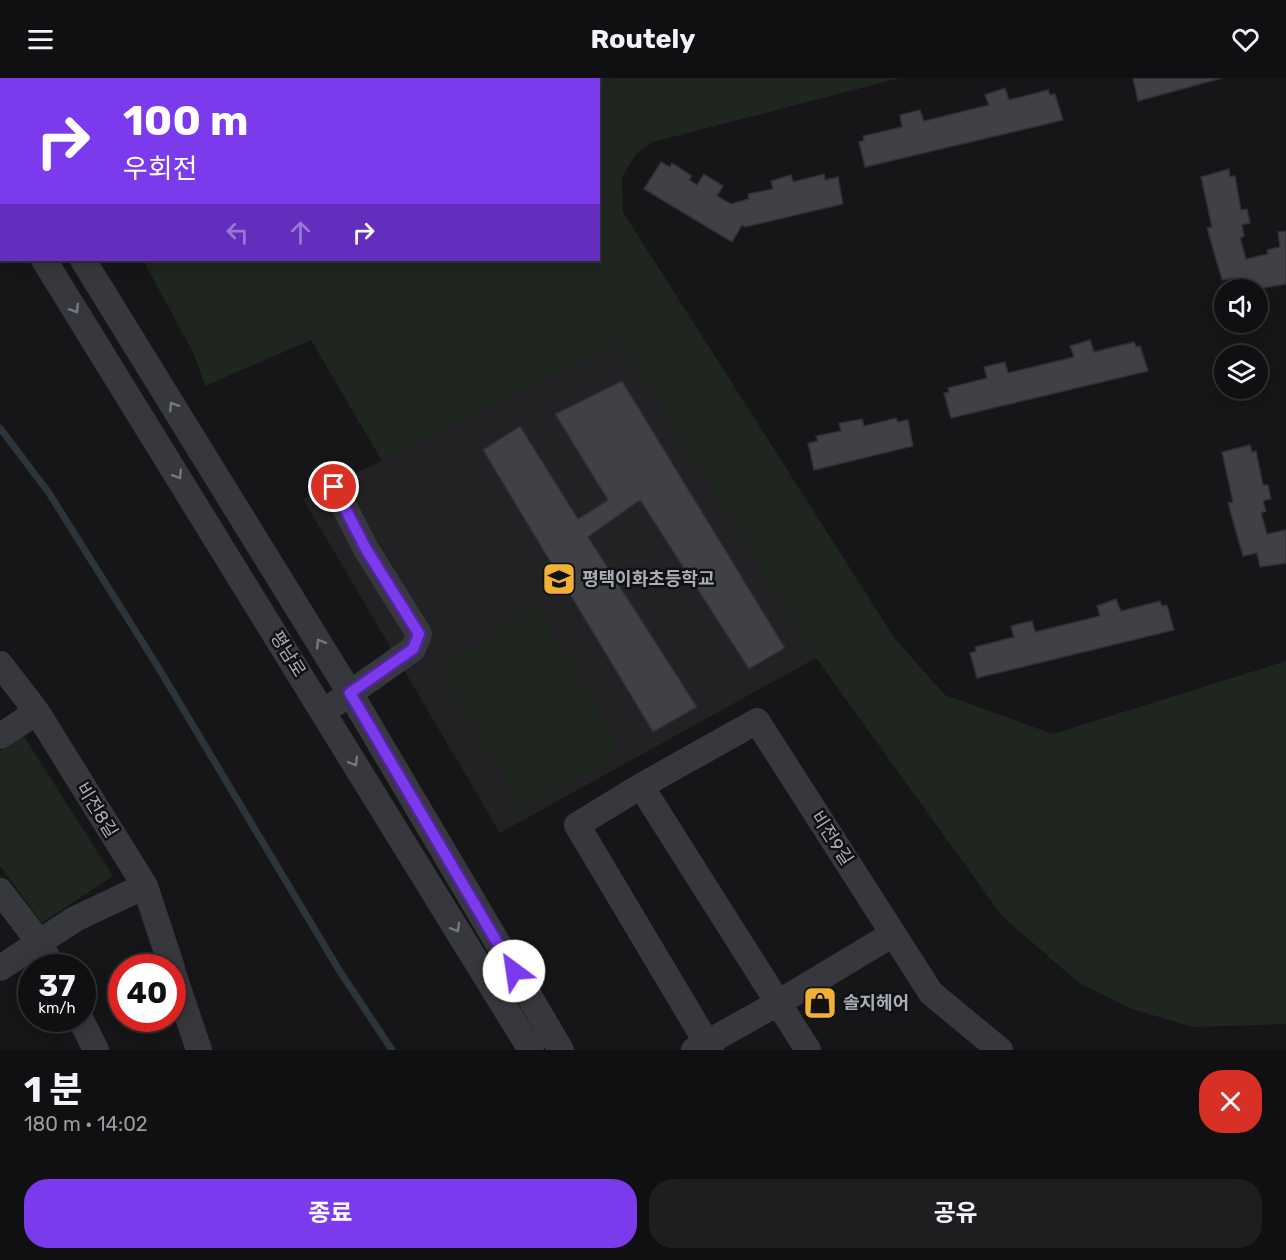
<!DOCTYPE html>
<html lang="ko">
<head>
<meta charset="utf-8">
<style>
  body { margin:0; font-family:Rubik,"Noto Sans KR",sans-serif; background:#1e1e20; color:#f1f3f6; height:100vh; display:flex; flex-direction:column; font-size:22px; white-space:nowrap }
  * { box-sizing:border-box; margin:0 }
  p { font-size:20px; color:#9c9d9f }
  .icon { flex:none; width:33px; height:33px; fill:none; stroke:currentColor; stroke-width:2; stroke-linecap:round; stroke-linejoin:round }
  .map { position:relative; height:972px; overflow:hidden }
  .details { display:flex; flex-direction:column; background:#101012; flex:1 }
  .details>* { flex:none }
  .hud { position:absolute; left:0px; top:0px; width:600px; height:183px; box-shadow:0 3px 15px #0003,0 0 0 2px #303032; background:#7c3aed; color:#fff; overflow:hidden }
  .buttons { position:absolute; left:1214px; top:201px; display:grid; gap:12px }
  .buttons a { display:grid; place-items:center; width:54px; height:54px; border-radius:50%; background:#101012; box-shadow:0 3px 15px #0003,0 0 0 2px #303032; font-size:30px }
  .speed { position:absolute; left:18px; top:876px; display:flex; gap:12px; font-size:30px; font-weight:700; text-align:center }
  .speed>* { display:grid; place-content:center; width:78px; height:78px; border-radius:50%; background:#101012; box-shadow:0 3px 15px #0003,0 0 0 2px #303032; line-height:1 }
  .speed small { font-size:15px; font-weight:400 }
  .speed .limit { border:9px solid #d22; background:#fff; color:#111 }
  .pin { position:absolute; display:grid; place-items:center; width:51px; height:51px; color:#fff; margin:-26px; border:3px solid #fff; border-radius:50%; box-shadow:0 2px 6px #0007 }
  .me { position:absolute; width:66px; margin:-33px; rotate:329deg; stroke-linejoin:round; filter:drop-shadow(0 0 4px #0008) }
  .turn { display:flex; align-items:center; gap:21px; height:126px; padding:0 24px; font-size:27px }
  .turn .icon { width:78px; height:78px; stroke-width:2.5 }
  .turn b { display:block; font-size:42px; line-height:51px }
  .lanes { display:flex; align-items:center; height:57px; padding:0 24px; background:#0003; justify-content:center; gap:30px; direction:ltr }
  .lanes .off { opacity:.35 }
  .round { display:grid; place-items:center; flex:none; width:63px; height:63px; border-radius:24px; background:#1e1e20 }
  .summary { display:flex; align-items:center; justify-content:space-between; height:102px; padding:0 24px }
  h1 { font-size:36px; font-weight:700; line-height:45px }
  .cta { display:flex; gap:12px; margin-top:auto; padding:12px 24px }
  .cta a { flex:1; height:69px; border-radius:24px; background:#7c3aed; color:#fff; font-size:24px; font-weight:700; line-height:69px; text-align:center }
  .cta a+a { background:#1e1e20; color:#f1f3f6 }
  header { display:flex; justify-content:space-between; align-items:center; height:78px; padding:0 24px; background:#101012; font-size:27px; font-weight:700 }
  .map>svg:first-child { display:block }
</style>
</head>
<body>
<header><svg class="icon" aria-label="menu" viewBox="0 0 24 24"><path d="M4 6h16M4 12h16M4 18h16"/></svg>Routely<svg class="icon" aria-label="heart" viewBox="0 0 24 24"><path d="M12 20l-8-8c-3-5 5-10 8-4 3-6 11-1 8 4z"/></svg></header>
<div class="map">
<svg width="1286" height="972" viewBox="0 0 1286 972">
  <rect width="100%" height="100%" fill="#161618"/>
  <path fill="#222225" d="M623 264 816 580 500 755 303 421Z"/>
  <path fill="#1e261f" d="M520 0H900L653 64 637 75 622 99 623 134 895 561 945 617 1053 656 1286 583V946L1193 949 1132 931 1079 905 1002 838 816 580 623 265 382 383 311 262 205 308 194 276 143 182H598V2L514 1Z
    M538 528 622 675 522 733 442 589Z
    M23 657 113 798 42 845 0 788V673Z"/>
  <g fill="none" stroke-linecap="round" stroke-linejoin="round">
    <path stroke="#2c353c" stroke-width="7" d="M0 350 49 415 158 589 339 892 392 972"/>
  </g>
  <path fill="#404145" stroke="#303034" stroke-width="1.5" d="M1133 0H1222L1138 23Z
    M1005 10 1009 22 1048 12 1050 17 1055 16 1063 42 865 89 859 64 864 62 863 58 902 49 900 37 920 32 924 43 989 27 985 17Z
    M661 84 670 89 672 85 692 98 689 102 697 107 704 96 723 108 717 118 731 126 749 121 748 116 773 111 771 103 791 97 793 104 824 96 825 102 838 99 843 126 745 149 742 147 732 164 644 111Z
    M1229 91 1230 99 1235 98 1241 132 1247 131 1250 145 1242 147 1244 158 1240 160 1246 181 1268 176 1267 172 1280 169 1278 154 1286 153V206L1252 212H1238L1236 200 1222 202 1207 150 1212 149 1201 99Z
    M1090 262 1094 274 1134 264 1136 269 1140 268 1148 293 951 340 944 315 949 314 948 310 987 300 984 289 1005 284 1008 295 1074 279 1070 268Z
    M622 303 785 570 749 591 640 422 588 459 697 629 653 654 483 372 520 348 578 441 608 422 555 336Z
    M896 340 898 344 908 342 913 368 814 392 808 365 818 363 816 358 841 353 839 345 862 341 864 348Z
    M1250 367 1252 374 1256 373 1263 407H1268L1271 421 1263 423 1266 433 1261 435 1267 456 1286 452V485L1260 489 1257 475 1243 478 1228 425 1233 424 1222 374Z
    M1116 521 1121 533 1160 523 1162 528 1167 527 1174 552 977 600 970 575 976 573 975 569 1014 559 1011 548 1032 543 1035 554 1100 538 1097 528Z"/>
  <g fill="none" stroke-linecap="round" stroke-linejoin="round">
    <path stroke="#3d3f44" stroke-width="4" stroke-dasharray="3 4.5" stroke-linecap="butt" d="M217 0 218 2"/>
    <path stroke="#37383d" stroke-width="26" d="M4 0V2
      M327 2 331 0
      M0 101 2 105
      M0 152H2
      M44 182 531 972
      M83 182 350 615 561 972
      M334 409 366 471 419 556 413 571 336 625
      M0 586 37 634 145 808 172 890
      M0 658 37 634
      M641 708 808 972
      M0 813 39 864 53 890
      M0 890 75 841 145 808
      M172 892 199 972
      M80 940 96 972
      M694 972 778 925 893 856
      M711 972 577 747 641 708 757 643 931 915 1000 972"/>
  </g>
  <defs><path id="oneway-chevron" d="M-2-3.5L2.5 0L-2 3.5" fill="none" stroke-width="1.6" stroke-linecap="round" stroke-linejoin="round" transform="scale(1.5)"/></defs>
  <g stroke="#757881">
    <use href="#oneway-chevron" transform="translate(75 231) rotate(58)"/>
    <use href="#oneway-chevron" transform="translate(173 328) rotate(-122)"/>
    <use href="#oneway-chevron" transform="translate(178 397) rotate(58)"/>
    <use href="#oneway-chevron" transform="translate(320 565) rotate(-122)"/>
    <use href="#oneway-chevron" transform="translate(354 684) rotate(59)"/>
    <use href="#oneway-chevron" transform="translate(456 850) rotate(59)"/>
  </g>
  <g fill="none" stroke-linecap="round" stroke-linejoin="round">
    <defs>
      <path id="route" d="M334 409 366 471 419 556 413 571 350 615 514 893"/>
    </defs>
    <use href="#route" stroke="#51269a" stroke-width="15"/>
    <use href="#route" stroke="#7c3aed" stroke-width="10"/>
  </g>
  <defs>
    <symbol id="school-square" viewBox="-11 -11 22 22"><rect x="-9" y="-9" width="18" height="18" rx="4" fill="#f2b134" stroke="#111113"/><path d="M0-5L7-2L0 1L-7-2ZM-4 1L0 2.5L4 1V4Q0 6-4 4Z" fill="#111"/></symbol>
    <symbol id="shop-square" viewBox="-11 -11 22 22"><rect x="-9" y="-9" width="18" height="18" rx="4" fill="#f2b134" stroke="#111113"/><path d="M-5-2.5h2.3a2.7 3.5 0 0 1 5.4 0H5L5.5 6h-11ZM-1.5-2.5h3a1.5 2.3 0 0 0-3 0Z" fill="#111"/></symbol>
  </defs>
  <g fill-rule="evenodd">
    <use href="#school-square" x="540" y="482" width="38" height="38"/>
    <use href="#shop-square" x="801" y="906" width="38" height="38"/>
  </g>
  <g text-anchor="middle" stroke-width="5" stroke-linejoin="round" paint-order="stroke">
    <g font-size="18" font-weight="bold" fill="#a8adb8" stroke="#111113" text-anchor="start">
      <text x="582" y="507">평택이화초등학교</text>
      <text x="843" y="931">솔지헤어</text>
    </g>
    <g font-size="18" fill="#a8adb8" stroke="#111113">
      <text transform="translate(288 576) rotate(58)" y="6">평남로</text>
      <text transform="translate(97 732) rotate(58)" y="6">비전8길</text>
      <text transform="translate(832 760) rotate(57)" y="6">비전9길</text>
    </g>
  </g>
</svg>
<div class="buttons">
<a><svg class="icon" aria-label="sound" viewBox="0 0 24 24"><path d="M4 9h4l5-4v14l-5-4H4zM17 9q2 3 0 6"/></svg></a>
<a><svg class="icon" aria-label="layers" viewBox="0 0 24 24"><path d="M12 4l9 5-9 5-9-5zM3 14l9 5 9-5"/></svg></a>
</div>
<div class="speed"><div>37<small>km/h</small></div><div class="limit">40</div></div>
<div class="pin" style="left:334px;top:409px;background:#d93025"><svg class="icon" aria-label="arrive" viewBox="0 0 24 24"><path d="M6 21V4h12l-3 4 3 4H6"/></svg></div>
<svg class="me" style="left:514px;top:893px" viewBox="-20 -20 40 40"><circle r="19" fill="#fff"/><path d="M0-13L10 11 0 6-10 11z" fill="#7c3aed"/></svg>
<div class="hud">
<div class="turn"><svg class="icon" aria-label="right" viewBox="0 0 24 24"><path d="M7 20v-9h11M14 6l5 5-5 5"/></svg><div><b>100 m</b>우회전</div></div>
<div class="lanes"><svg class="icon off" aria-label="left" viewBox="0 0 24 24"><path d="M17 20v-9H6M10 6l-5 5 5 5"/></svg><svg class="icon off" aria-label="ahead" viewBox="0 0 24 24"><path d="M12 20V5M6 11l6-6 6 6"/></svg><svg class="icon" aria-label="right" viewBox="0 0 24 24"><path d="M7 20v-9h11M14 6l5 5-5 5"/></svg></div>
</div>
</div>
<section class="details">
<div class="summary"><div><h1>1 분</h1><p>180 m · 14:02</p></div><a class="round" style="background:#d93025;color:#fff"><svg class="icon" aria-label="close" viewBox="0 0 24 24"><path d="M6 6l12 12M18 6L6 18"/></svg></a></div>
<div class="cta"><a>종료</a><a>공유</a></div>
</section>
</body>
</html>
